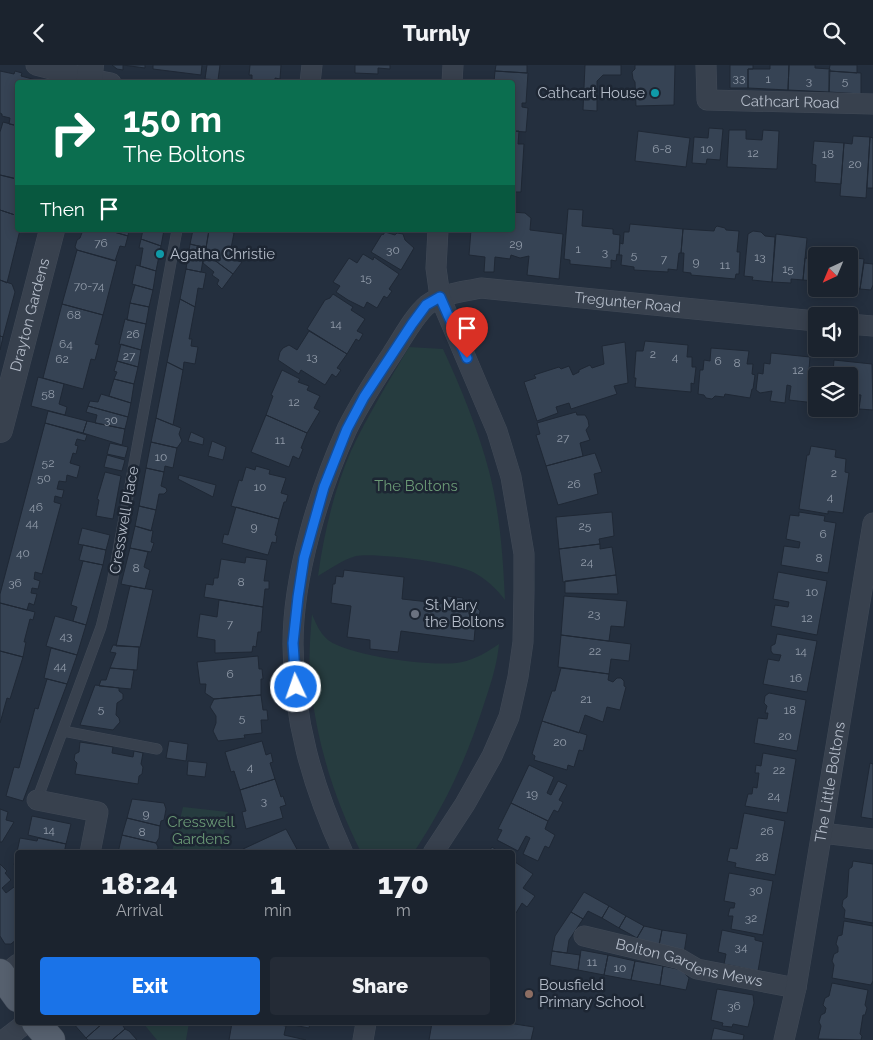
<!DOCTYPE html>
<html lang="en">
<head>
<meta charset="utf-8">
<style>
  body { margin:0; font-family:Raleway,sans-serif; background:#242b36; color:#f1f3f6; height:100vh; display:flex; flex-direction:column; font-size:19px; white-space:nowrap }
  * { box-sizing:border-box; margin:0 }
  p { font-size:16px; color:#a0a4aa }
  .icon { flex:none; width:28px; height:28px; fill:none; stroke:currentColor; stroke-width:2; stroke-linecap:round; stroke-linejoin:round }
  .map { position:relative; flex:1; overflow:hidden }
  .sheet { position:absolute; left:15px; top:785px; width:500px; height:175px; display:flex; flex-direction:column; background:#1b232e; border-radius:5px; box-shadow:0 2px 12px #0003,0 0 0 1px #39404a }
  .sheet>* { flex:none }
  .banner { position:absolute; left:15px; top:15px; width:500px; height:152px; border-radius:5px; box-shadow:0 2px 12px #0003,0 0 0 1px #39404a; background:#0b6e4f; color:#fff; overflow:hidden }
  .needle { width:32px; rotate:224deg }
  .tools { position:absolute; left:808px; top:182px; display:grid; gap:10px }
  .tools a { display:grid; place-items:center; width:50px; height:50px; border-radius:5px; background:#1b232e; box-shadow:0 2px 12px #0003,0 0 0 1px #39404a; font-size:25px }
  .pin { position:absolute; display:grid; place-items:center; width:42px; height:42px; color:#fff; margin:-51px -21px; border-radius:50% 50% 50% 0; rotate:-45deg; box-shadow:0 0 5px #0007 }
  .pin .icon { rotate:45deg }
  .me { position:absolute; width:55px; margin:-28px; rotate:357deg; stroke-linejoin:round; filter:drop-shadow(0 0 4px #0008) }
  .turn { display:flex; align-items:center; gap:18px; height:105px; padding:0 25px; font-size:22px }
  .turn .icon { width:65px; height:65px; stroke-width:2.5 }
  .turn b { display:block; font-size:35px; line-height:42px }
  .then { display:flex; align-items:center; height:48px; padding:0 25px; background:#0003; gap:10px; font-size:19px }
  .eta { display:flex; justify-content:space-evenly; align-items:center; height:85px; text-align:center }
  .eta b { font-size:30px; font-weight:800; line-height:35px }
  .cta { display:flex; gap:10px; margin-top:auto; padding:10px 25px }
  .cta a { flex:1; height:58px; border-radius:5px; background:#1a73e8; color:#fff; font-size:20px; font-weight:800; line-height:58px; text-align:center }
  .cta a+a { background:#242b36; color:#f1f3f6 }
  header { display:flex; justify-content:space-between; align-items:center; height:65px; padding:0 25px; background:#1b232e; font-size:22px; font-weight:800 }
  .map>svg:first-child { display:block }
</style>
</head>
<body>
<header><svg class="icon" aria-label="back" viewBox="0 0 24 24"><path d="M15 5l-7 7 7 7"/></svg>Turnly<svg class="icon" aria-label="search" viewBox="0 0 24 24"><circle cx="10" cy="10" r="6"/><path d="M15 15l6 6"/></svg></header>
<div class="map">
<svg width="873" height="975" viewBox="0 0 873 975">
  <rect width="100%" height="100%" fill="#242f3e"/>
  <path fill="#263c3f" d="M409 282 443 284C461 323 478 364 489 406 500 448 503 492 505 535 497 524 486 514 473 507 458 498 373 487 356 491 342 495 330 504 318 511 324 468 334 425 351 386 368 350 389 316 409 282Z
    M312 549C316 559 320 568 328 575 349 591 436 603 462 597 476 594 487 587 499 579 497 601 490 621 483 642 466 695 445 740 414 787H361C335 736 317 679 311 622 308 598 310 574 312 549Z
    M183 742 228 747 220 787H172Z
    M143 958H189L186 975H157Z"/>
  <path fill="#364354" stroke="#1f2835" d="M112 0H145V3L123 0V5L117 4Z
    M153 0H202L201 10 153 4Z
    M207 0H220L218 15 205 14Z
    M250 0H281L280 14 275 13V18H252V10H249Z
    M355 0H390V4L378 3V9L355 8Z
    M496 0H527V8L495 6Z
    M585 0H621V10H603L597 16V46L583 45Z
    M635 0H675L674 40 636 41 635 17 633 14 632 7 635 4Z
    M730 0H753V4H748V23H730Z
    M770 0H789L788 25 748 23V4H770Z
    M789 0H815V3L830 4 829 27 788 25Z
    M830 0H857V8L829 6Z
    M0 6 14 9 15 6 22 8 21 11 47 18H18V61L9 59 10 53 2 51V49L0 48Z
    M495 6 528 8 526 38H522V42L528 43 526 67 512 66V18H486V16L494 17Z
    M829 6 861 8V29L829 27Z
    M3 57 18 61 16 114 0 110V67Z
    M709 63 723 64 720 95 707 94 706 99 692 98 694 72 708 73Z
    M729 65H746V74L762 75 763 65 779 66 777 104 727 102Z
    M512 66H519L518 79H524L521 127H512Z
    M638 66 690 73 686 102 635 96Z
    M853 71 870 72 866 133 840 131 844 78 852 79Z
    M870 72 873 73V123H867Z
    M814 76 844 78 841 119 815 117 816 100 812 99Z
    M0 110 18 114V141L15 150 0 145Z
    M568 144 583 145 582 161 613 164V169L620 170 619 190 617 189 616 196 611 195V203L570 199V195L564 194Z
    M0 145 18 151V165H20L7 218 0 215Z
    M512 147 525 148 531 153 530 165 563 169 559 214 527 210 529 191 520 193 511 190 510 194 495 192 494 207H484L485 192 469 190 471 165H512Z
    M630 159 683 164 681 188H679L677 205 668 204V207L634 205V202L621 200 622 190H619L620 178 623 179 624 167H629Z
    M717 161 725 163 726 165 739 166 737 187H740L739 209H736L735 214 691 210V208L683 207 684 188H681L683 164 714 166 715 163Z
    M83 165H107L128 171 125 182 120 181 115 196 77 185 75 182 77 175 80 173Z
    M107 165H129L128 171Z
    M143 165H164L161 181 141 174Z
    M193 165H209L206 183 190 179Z
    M209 165H221L234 168 229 194 242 197 233 209 209 191 204 189 201 207 186 204 190 179 206 183Z
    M753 166 761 167 765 171 775 172 772 217 752 215 753 212 744 211 748 169Z
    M385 167 395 170 397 168 403 169 405 175 414 183 401 205 371 187 382 169 383 170Z
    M776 169 807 173 803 215 791 214V218L772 217Z
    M141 174 161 181 156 206 140 201 143 183H139Z
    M77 185 117 196 103 250 62 239Z
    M204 189 209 191 233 209 222 224 217 219 219 215 212 210 214 207 203 198Z
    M363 189 373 195 374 192 399 209 389 224 392 226 387 233 384 231 377 243 367 237 364 243 348 235 336 227 340 221 333 217 349 193 357 198Z
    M849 192 864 194 860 224 854 223V218H851V223L849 222Z
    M805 193 816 194V219H814V216L803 215Z
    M864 198 873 199V220L871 225 860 224Z
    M136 200 156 206 153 225 132 219Z
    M186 204 206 208 203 224 198 223 195 242 180 234Z
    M0 215 12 219 15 227 3 272 0 271Z
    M135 220 153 225 149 242 130 238Z
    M333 229 353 242 351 245 365 254 357 266 363 269 359 276 356 274 347 289 307 264 325 235 330 233Z
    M180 234 195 242 189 274H192L191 281 198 282 195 299 184 297 183 305 167 297Z
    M130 238 149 242 146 259 127 255Z
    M62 239 103 250 95 279 99 280 95 295 91 294 83 324 43 313Z
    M125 254 146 259 141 285 119 279Z
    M309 266 347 289 337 303 341 305 336 312 332 309 325 320 301 305 299 309 278 295 280 287 283 283 289 280 297 285Z
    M0 271 3 272 0 285Z
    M645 276 688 280 687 292H692V302H696L694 319 691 318V327L635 322 636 313H634L636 286H643Z
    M625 277 628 318 614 321 617 329 571 344 569 338 556 342 558 348 537 356 524 317 536 313 534 310 559 302 561 304 569 301 573 310 579 307V305L590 300 592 303 604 299 602 281Z
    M121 279 141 285 138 302 117 296Z
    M711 283 749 286 747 299H753L752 309 755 310 753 324H752L750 333 725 329 724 332 715 331 712 334 706 333 704 330 698 329 700 305H703L704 295 710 296Z
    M771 288 810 292 809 304 815 305 814 315H816L815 338 789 335 791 321 787 320 785 338 770 336 772 326 760 328 756 325 758 308 763 309 764 298 770 299Z
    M834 295 872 299 873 345 859 344 861 330 849 329V311H825V306L833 307Z
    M117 296 138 302 134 319 114 314 117 307 114 306Z
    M167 297 183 305 173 360 156 353Z
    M282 305 300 314 298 317 309 321 307 325 320 331 314 343 320 346 307 368 266 350 273 331 271 330Z
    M38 312 64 319 59 339 67 342 65 350 31 341Z
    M114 314 134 319 131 338 109 331Z
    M101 329 131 338 128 352 88 341 90 336 98 337Z
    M88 341 128 352 125 364 95 358 97 350 86 347Z
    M48 346 87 356 83 368 45 358Z
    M576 347 577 350H585L588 355 589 361 586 365 590 375 580 378 583 391 546 401 536 370 540 369 537 358Z
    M266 350 307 368 301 383 303 384 299 394 293 391 289 402 251 387Z
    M156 353 181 363 179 369 182 376 177 383 151 377Z
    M87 356 125 364 122 380 83 368Z
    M45 358 87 370 85 376 77 374 75 380 78 381 76 389 73 388 70 398 80 401 77 413 67 410 66 417 59 416 57 424 64 425 62 433 55 431 54 437 61 439 42 509 35 507 34 514 40 516 38 524 32 523 31 528 37 529 34 540 29 538 27 545 0 538V529Z
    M191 367 204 373 203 380 188 376Z
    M212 376 226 382 223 395 208 391Z
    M151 377 177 383 173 403 165 401 164 407 146 403Z
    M110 378 128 382 125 393 107 389Z
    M811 381 836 385 835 392 846 394 845 407 849 408 843 448 828 446V449L799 444 807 390H809Z
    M595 388 602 407 594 409 598 429 558 440 546 401Z
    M107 390 125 395 122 406 104 402Z
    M256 401 270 405 269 409 286 413 281 428 288 430 286 437H284L279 454 231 441 239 415 242 416 246 402 255 405Z
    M146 403 164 407 161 421 166 423 167 426 164 429H159L156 445 139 441Z
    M105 407 121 411 113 454 96 451 99 435 97 434Z
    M179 410 216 420 213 432 178 414Z
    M139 441 156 445 151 466 135 461Z
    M236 442 279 454 275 470 277 471 276 478 272 477 268 490 222 478 224 469 228 470Z
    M612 447 614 471 599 474 600 479 559 484 556 452Z
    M799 447 825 451 824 456 836 458 828 508 781 500 784 481 799 483 800 477 786 474 790 450 799 451Z
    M135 461 153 466 151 477 154 478 151 487 130 483Z
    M82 463 110 470 106 485 78 479Z
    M600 479V484L612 482 616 510 563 517 559 484Z
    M83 480 106 485 103 500 79 495Z
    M130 483 148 487 144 502 150 505 145 524 121 519Z
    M246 492 267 495 264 516H269V524H265L263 542 204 532 206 519 213 520 214 513H218L221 494 245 498Z
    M83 496 103 500 86 560 73 556 77 542 71 540Z
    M344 505 404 512 402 534 447 539V531L463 533 462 541 465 542 466 537 478 539 477 543 480 546 479 552 476 554 474 576 401 566 398 587 370 584V575L347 572 351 541 331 538 333 519H335L336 511 343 512Z
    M778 507 827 516 817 570 771 561 775 540 788 542 789 537 773 534Z
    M616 510 618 529 565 528V516Z
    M130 521 153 525 140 582 116 581Z
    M564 531 627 536 624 562 611 561 609 576 561 570Z
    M219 535 263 542 261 567H258L256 582 253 581 252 587 215 588V575L197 572 200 549 217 552Z
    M0 538 35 547 33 555 30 554 24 577H26L23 592 0 586Z
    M55 551 86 560 77 590 46 581Z
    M777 569 817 576 807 627 763 619 768 594 779 596 781 590 773 589 771 586V581L775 579Z
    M561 570 631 579 629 596 611 594 609 609 558 602Z
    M113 580 139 582 137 605 110 603 116 588 110 587Z
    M51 583 77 590 67 619 44 613Z
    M0 586 23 592 10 634 7 633 0 658Z
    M258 591 259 604H262L263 614H261V630L214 634 205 628 206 619H200L197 597Z
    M110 603 134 605 131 624 99 621 101 615H106Z
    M561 603 609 609 608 615 613 617 617 613H621L624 616V621L626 622 620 645 607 642 603 657 585 650 579 668 542 656 552 626H555Z
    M47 614 67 619 23 736 6 731 14 702 19 703 35 643 38 644Z
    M95 620 119 623V626L123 629V634L117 638 116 650 119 653 120 657 113 665 80 660Z
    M769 628 806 635 797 686 754 678 758 653 767 654 768 648H765L767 641 764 638 765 631Z
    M261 630 263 645H267L268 655H261L262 668 244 670 245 673 218 676 213 666 216 658V651L210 642 214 634Z
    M542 656 587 670 583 686 579 685 574 702 568 700 567 705 534 695 535 691 532 689Z
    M169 676 188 679 186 696 166 693Z
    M262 676 266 690 271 688 273 697 270 698 275 714 240 725 234 706 231 707 225 687Z
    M80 677 113 682 112 688 133 692 134 686 143 688 141 699 143 702 142 709 139 711 138 719 75 709 77 698 74 695 75 689 79 687Z
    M763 688 796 694 787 748 745 741 748 729H752L753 722 757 723 759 708H755L756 700 761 701Z
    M188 696 207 698 205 712 187 710Z
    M870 698 873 699V754L861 752Z
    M529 700 554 712 547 728 551 730 558 716 567 720 559 735 563 737 558 747 554 745 548 756 511 738Z
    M275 714 281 732 283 731 286 740 280 742 283 753 246 764 242 747 246 746 240 725Z
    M132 734 164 738 166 744 164 755 161 756 160 761 127 753Z
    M511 738 548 756 545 764 555 770 549 783 545 781 538 796 523 789 530 773 526 771 518 786 497 775 502 765 498 764Z
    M0 744 8 747 6 755 14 757 2 777H0Z
    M744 748 785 756 775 810 735 802 736 798 727 796 730 783 737 784Z
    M32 751 71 759 66 779 28 770Z
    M127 753 160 761 159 773 156 778 122 770Z
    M286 764 299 788H245L243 784Z
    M122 770 156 778 158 782 157 788H118Z
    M20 773 37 776 38 773 66 779 64 788H20L17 787Z
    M492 782 501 788H488Z
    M17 787 20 788H18V800H14Z
    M512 795 533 809 523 823 535 831 527 842 522 838 516 848 512 846Z
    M853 796 873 799V858L844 853 845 845 842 841 843 835 847 832 849 804 852 802Z
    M0 799 7 806 5 808 11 815 2 823 6 828 18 819V873L11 879H5L0 871Z
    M729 808 773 816 763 870 731 864 733 851H728L730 843H734L735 838 724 836Z
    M584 827 609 841 602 853 588 846 583 854 571 847Z
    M609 841 626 851 619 863 602 853Z
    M571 847 583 854 569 875 567 888 552 886 555 871Z
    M626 851 644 861 637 873 619 863Z
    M844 856 873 861V916L871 920 832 913 834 900 832 896 834 889 838 887V882L836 879 838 871 842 870Z
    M644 861 662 865 659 881 649 880 637 873Z
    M662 865 687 869 684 888 658 884Z
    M722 865 755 872V875L763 877 758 906 724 899 726 889 718 887Z
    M581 885 608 890 604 910 578 905Z
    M552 886 580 890 578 905 550 900Z
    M608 890 635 896 631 915 604 910Z
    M635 896 663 901 660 920 631 915Z
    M663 901 682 905 689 913 686 925 660 920Z
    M832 918 868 925 865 940 867 943 865 950H863L860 969 862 971 861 975 818 974 821 961 819 957 821 950 825 948 826 943 823 940 825 933 829 931Z
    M717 924 753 930 754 938 748 962 733 959 732 962 722 961 723 958 711 955Z
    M73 958H103L86 973Z
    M103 958H121L125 964 112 975H88L86 973Z
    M232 958H269L286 961 284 970 306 975H229Z
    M283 958H310L309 963Z
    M432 958H508L534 962 531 975H429Z
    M714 963 744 970 743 975H711Z
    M125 964 129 966 137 975H112Z"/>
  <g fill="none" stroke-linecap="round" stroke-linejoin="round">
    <defs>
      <path id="service" d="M63 666 157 684
        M37 735 101 562 112 518 177 165"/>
      <g id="minor">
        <path d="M36 0 90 14 111 18"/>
        <path id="s1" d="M706 0 707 35 873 39"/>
        <path d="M310 18 312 0"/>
        <path d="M452 18 453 0"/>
        <path d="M849 259 873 261"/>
        <path d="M37 735 98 747 90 788"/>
        <path d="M822 768 873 774"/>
        <path id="s2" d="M343 788C312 720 293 654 293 579 293 510 319 426 347 364 360 338 376 313 392 289 402 274 414 251 427 240 442 228 463 227 481 223L816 256"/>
        <path d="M433 788 465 739 492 691 509 652 518 612 523 577 524 525V489L511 412 497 366 440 232 436 203 438 165"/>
        <path id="s3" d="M584 871 680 894 697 904 796 923"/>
        <path d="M2 912 18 899"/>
        <path d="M4 975 26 958"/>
        <path d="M363 975 366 958"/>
        <path id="s4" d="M784 975 796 923 873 458"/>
      </g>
      <g id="tertiary">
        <path d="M89 18 91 0"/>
        <path id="s5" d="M0 365 52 165"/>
      </g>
      <path id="primary" d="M0 908 18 933
        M36 958 51 975"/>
    </defs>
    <use href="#service" stroke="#414a57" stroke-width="11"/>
    <use href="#minor" stroke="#414a57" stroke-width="21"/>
    <use href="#tertiary" stroke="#414a57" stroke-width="26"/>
    <use href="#primary" stroke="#414a57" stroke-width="29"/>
    <use href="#service" stroke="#38414e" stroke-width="10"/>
    <use href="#minor" stroke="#38414e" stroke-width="20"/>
    <use href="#tertiary" stroke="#38414e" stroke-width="25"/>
    <use href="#primary" stroke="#56606e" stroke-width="28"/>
  </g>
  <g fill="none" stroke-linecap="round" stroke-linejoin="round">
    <defs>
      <path id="route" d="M296 622 293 578 298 532 304 493 324 422 347 364 364 332 412 259 426 240 440 232 467 293"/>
    </defs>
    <use href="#route" stroke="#114b97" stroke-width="12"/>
    <use href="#route" stroke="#1a73e8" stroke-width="9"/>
  </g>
  <g fill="#0f9aa8" stroke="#1d2633" stroke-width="2">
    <circle cx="655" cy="28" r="5"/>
    <circle cx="160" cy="189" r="5"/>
  </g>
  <circle fill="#6b7280" stroke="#1d2633" stroke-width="2" cx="415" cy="549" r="5"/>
  <circle fill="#8d6e63" stroke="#1d2633" stroke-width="2" cx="529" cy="929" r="5"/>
  <g text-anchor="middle" stroke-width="5" stroke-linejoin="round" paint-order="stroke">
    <g font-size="12" fill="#929caa">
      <text x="739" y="17">33</text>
      <text x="768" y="18">1</text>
      <text x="809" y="20">3</text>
      <text x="845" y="20">5</text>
      <text x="662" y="88">6-8</text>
      <text x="707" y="88">10</text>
      <text x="753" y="92">12</text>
      <text x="828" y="93">18</text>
      <text x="855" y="103">20</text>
      <text x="101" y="182">76</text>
      <text x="516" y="183">29</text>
      <text x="578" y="188">1</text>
      <text x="393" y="189">30</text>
      <text x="605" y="191">3</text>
      <text x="634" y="194">5</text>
      <text x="760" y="196">13</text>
      <text x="664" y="198">7</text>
      <text x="696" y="201">9</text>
      <text x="725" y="204">11</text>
      <text x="788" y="208">15</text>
      <text x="366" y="217">15</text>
      <text x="89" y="225">70-74</text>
      <text x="74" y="254">68</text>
      <text x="336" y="263">14</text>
      <text x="133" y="273">26</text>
      <text x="66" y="283">64</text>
      <text x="653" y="293">2</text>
      <text x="129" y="295">27</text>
      <text x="312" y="296">13</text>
      <text x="675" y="296">4</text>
      <text x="62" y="298">62</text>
      <text x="718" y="300">6</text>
      <text x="737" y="302">8</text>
      <text x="798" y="309">12</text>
      <text x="48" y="333">58</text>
      <text x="294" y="341">12</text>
      <text x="111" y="359">30</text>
      <text x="563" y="377">27</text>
      <text x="280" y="379">11</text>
      <text x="161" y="396">10</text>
      <text x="48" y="402">52</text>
      <text x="834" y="412">2</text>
      <text x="44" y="417">50</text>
      <text x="574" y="423">26</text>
      <text x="260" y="426">10</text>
      <text x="830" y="436">4</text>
      <text x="36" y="446">46</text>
      <text x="32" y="462">44</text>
      <text x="585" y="465">25</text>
      <text x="254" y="466">9</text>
      <text x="823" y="473">6</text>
      <text x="23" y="492">40</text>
      <text x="819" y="497">8</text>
      <text x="587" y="501">24</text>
      <text x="136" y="507">8</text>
      <text x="241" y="521">8</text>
      <text x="15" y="522">36</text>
      <text x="812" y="531">10</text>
      <text x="594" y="553">23</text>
      <text x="807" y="557">12</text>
      <text x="230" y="563">7</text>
      <text x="66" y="575">43</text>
      <text x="595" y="590">22</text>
      <text x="801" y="590">14</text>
      <text x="60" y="605">44</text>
      <text x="230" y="613">6</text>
      <text x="796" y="617">16</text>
      <text x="586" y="638">21</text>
      <text x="101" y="648">5</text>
      <text x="790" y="649">18</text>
      <text x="242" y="657">5</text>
      <text x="785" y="675">20</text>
      <text x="560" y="681">20</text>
      <text x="250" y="706">4</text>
      <text x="779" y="709">22</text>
      <text x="532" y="733">19</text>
      <text x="774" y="735">24</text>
      <text x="264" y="740">3</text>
      <text x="146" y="753">9</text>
      <text x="49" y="769">14</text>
      <text x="767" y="770">26</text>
      <text x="142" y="771">8</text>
      <text x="762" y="796">28</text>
      <text x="756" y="829">30</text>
      <text x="751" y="857">32</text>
      <text x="741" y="886">34</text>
      <text x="592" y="901">11</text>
      <text x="620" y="907">10</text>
      <text x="734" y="945">36</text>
    </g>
    <g font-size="15" fill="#b4bcc9" stroke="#1d2633" text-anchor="start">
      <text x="645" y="33" text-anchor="end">Cathcart House</text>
      <text x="170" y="194">Agatha Christie</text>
      <text x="425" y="545">St Mary<tspan x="425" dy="17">the Boltons</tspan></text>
      <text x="539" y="925">Bousfield<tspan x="539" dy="17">Primary School</tspan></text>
    </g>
    <g font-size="15" fill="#b4bcc9" stroke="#1d2633">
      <text dy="5" stroke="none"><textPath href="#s1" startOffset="118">Cathcart Road</textPath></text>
      <text dy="5" stroke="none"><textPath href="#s2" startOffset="792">Tregunter Road</textPath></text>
      <text dy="5" stroke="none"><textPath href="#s5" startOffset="119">Drayton Gardens</textPath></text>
      <text transform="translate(124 455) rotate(-80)" y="5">Cresswell Place</text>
      <text dy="5" stroke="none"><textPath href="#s4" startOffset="262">The Little Boltons</textPath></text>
      <text dy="5" stroke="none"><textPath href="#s3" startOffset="109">Bolton Gardens Mews</textPath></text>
    </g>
    <g font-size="15" fill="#6b9a76" stroke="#1d2633">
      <text x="416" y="426">The Boltons</text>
      <text x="201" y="762">Cresswell<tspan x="201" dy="17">Gardens</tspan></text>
    </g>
  </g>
</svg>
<div class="tools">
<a><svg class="needle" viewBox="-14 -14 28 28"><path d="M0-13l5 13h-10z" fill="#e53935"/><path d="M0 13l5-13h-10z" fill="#a0a4aa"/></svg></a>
<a><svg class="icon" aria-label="sound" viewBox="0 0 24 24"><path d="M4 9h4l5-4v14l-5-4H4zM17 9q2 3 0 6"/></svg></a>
<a><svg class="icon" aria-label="layers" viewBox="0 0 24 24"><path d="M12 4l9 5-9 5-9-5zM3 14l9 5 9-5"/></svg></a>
</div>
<div class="pin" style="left:467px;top:293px;background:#d93025"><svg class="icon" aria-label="arrive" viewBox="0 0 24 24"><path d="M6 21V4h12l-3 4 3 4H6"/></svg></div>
<svg class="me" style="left:296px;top:622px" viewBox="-20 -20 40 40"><circle r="17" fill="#1a73e8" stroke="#fff" stroke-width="3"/><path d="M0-11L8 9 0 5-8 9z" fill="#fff"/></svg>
<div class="banner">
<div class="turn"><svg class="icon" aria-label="right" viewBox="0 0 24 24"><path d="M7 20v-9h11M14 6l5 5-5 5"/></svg><div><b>150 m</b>The Boltons</div></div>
<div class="then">Then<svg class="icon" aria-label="arrive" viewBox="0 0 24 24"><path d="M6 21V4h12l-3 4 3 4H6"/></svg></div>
</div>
<section class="sheet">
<div class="eta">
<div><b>18:24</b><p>Arrival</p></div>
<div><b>1</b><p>min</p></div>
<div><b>170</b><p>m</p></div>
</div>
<div class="cta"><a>Exit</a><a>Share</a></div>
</section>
</div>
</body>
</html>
